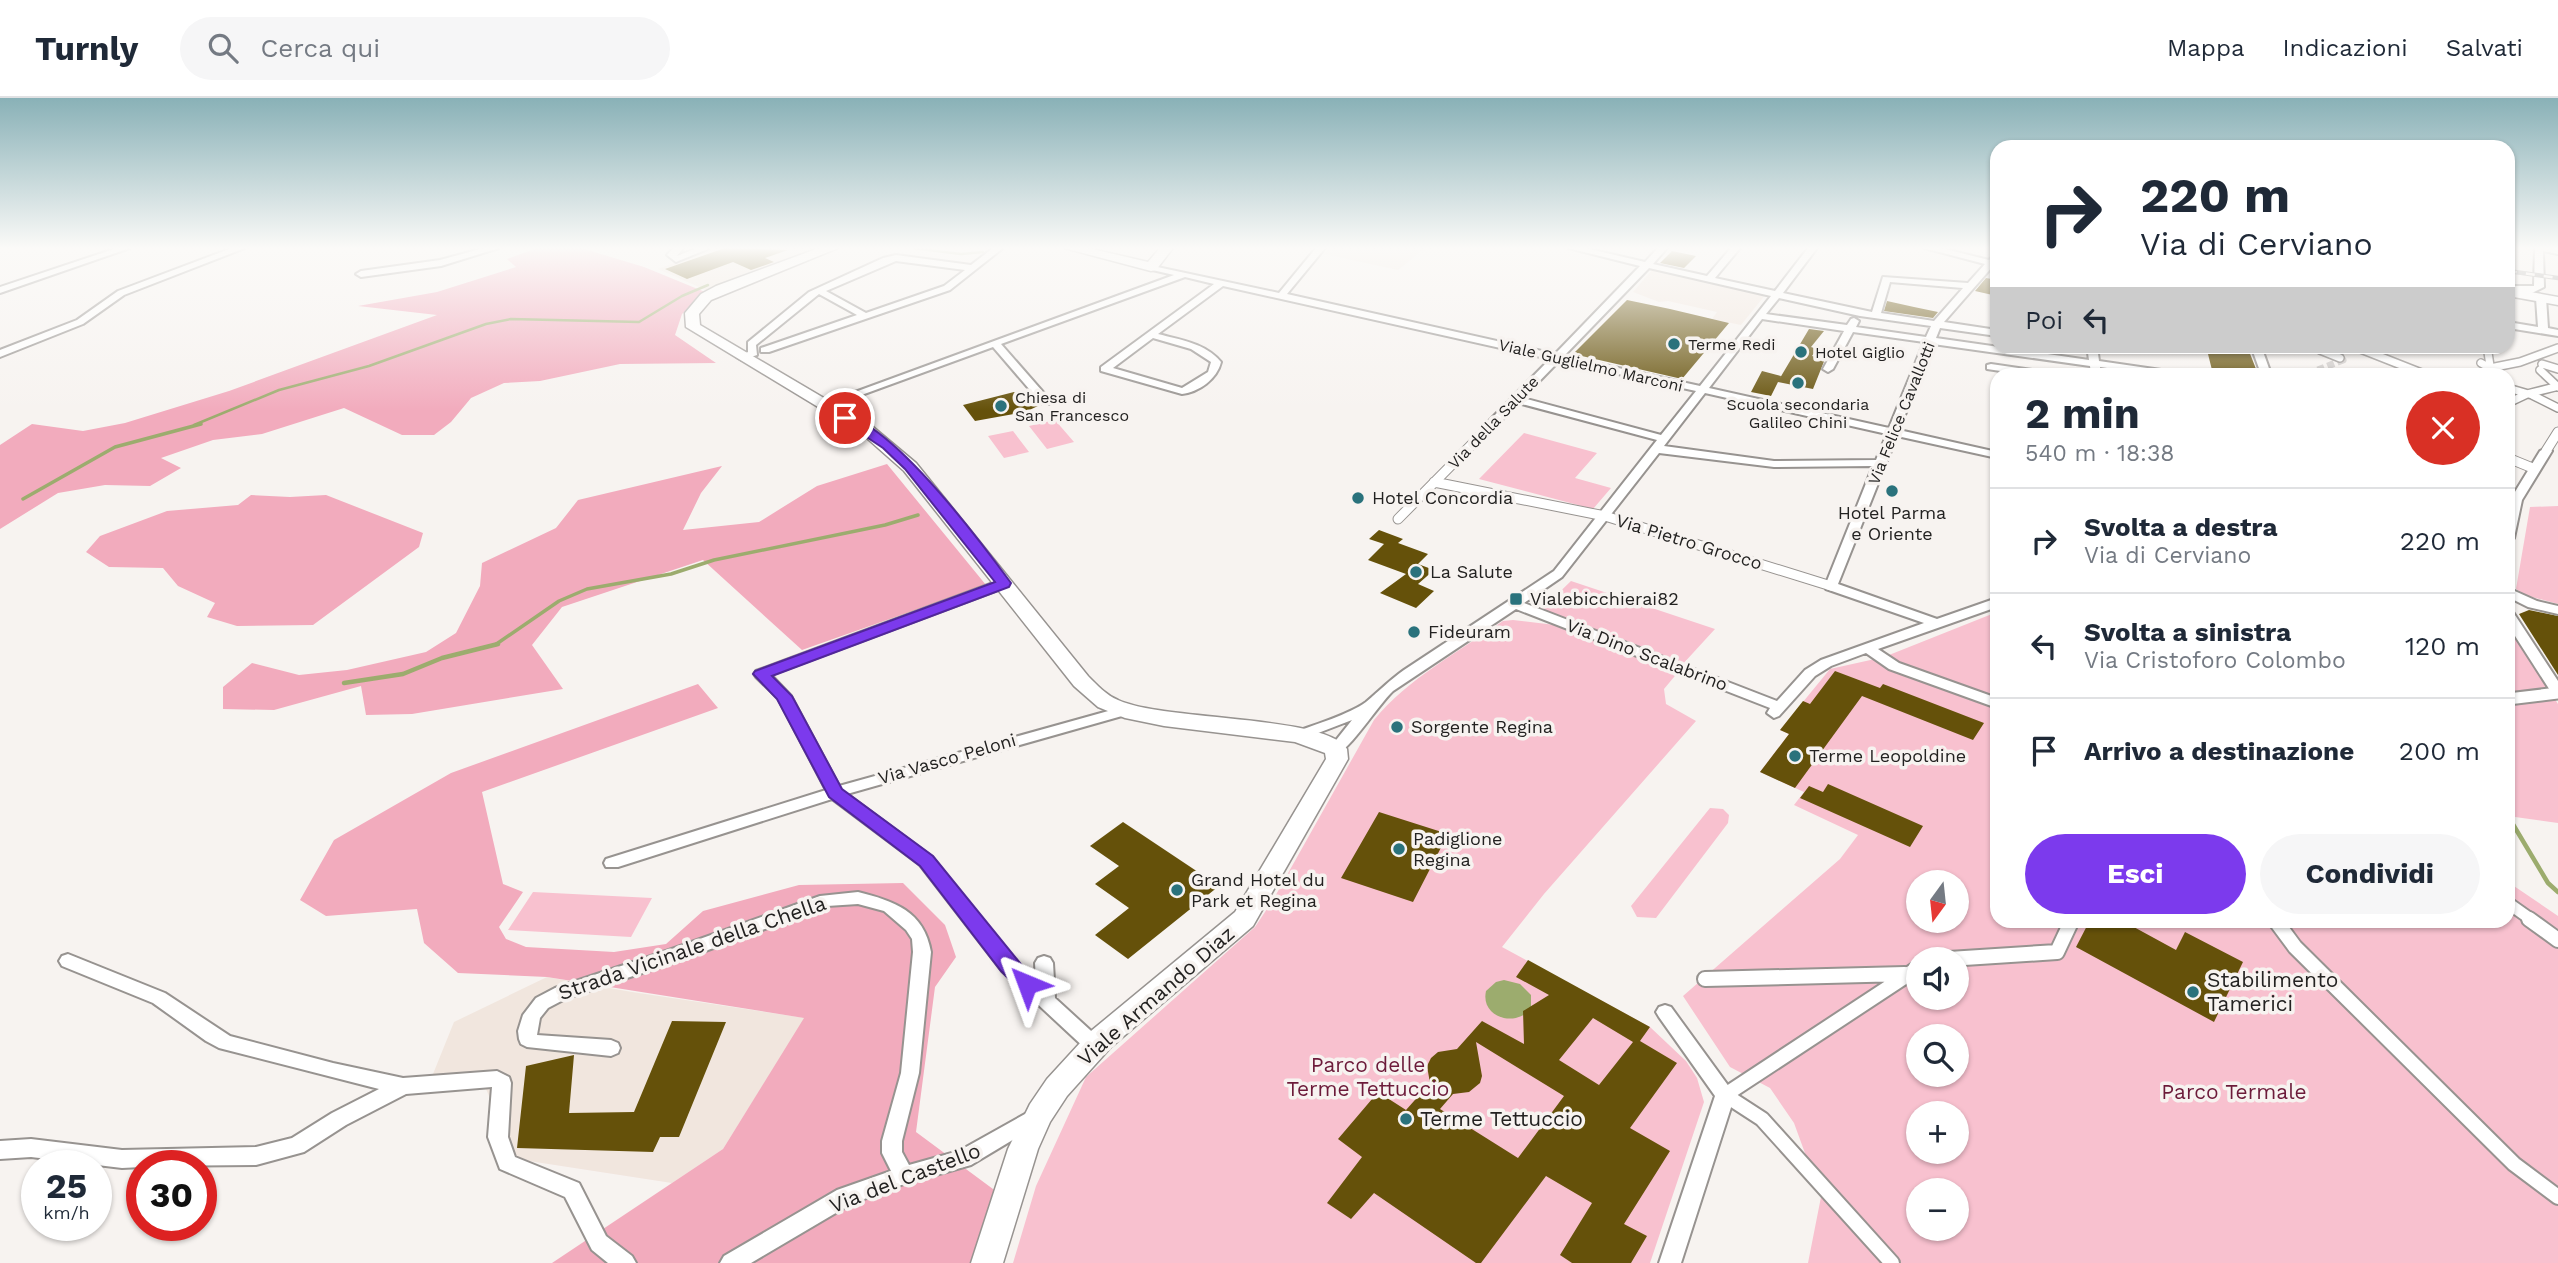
<!DOCTYPE html>
<html lang="it">
<head>
<meta charset="utf-8">
<style>
  body { margin:0; font-family:"Work Sans",sans-serif; background:#f6f6f7; color:#1f2937; height:100vh; display:flex; flex-direction:column; font-size:26px; white-space:nowrap }
  * { box-sizing:border-box; margin:0 }
  p { font-size:23px; color:#747a83 }
  .icon { flex:none; width:38px; height:38px; fill:none; stroke:currentColor; stroke-width:2; stroke-linecap:round; stroke-linejoin:round }
  .map { position:relative; flex:1; overflow:hidden }
  .drawer { position:absolute; left:1990px; top:270px; width:525px; height:560px; display:flex; flex-direction:column; background:#fff; border-radius:21px; box-shadow:0 2px 5px #0004 }
  .drawer>* { flex:none }
  .top-card { position:absolute; left:1990px; top:42px; width:525px; height:214px; border-radius:21px; box-shadow:0 2px 5px #0004; background:#fff; color:#1f2937; overflow:hidden }
  .needle { width:46px; rotate:195deg }
  .fabs { position:absolute; left:1906px; top:772px; display:grid; gap:14px }
  .fabs a { display:grid; place-items:center; width:63px; height:63px; border-radius:50%; background:#fff; box-shadow:0 2px 5px #0004; font-size:35px }
  .speed { position:absolute; left:21px; top:1052px; display:flex; gap:14px; font-size:35px; font-weight:700; text-align:center }
  .speed>* { display:grid; place-content:center; width:91px; height:91px; border-radius:50%; background:#fff; box-shadow:0 2px 5px #0004; line-height:1 }
  .speed small { font-size:18px; font-weight:400 }
  .speed .limit { border:10px solid #d22; background:#fff; color:#111 }
  .pin { position:absolute; display:grid; place-items:center; width:60px; height:60px; color:#fff; margin:-30px; border:4px solid #fff; border-radius:50%; box-shadow:0 2px 7px #0007 }
  .me { position:absolute; width:77px; margin:-38px; rotate:316deg; stroke-linejoin:round; filter:drop-shadow(0 0 5px #0008) }
  .turn { display:flex; align-items:center; gap:24px; height:147px; padding:0 35px; font-size:32px }
  .turn .icon { width:91px; height:91px; stroke-width:2.5 }
  .turn b { display:block; font-size:49px; line-height:60px }
  .then { display:flex; align-items:center; height:66px; padding:0 35px; background:#0003; gap:14px; font-size:26px }
  .round { display:grid; place-items:center; flex:none; width:74px; height:74px; border-radius:37px; background:#f6f6f7 }
  .head { display:flex; align-items:center; justify-content:space-between; height:119px; padding:0 35px }
  h1 { font-size:42px; font-weight:700; line-height:52px }
  .primary-button { display:flex; gap:14px; margin-top:auto; padding:14px 35px }
  .primary-button a { flex:1; height:80px; border-radius:42px; background:#7c3aed; color:#fff; font-size:28px; font-weight:700; line-height:80px; text-align:center }
  .primary-button a+a { background:#f6f6f7; color:#1f2937 }
  ul { padding:0; list-style:none }
  li { display:flex; align-items:center; gap:21px; height:105px; padding:0 35px; border-top:2px solid #e0e1e3 }
  li div { flex:1 }
  li b { display:block; font-size:26px }
  li em { font-style:normal }
  header { display:flex; align-items:center; gap:42px; box-sizing:border-box; height:98px; padding:0 35px; background:#fff; border-bottom:2px solid #e0e1e3 }
  header strong { font-size:33px }
  nav { display:flex; gap:38px; margin-inline-start:auto; font-size:24px }
  .search { width:490px; height:63px; background:#f6f6f7; display:flex; align-items:center; gap:18px; box-sizing:border-box; padding:0 24px; border-radius:38px; color:#747a83; font-size:26px }
  .map>svg:first-child { display:block }
</style>
</head>
<body>
<header>
<strong>Turnly</strong>
<div class="search"><svg class="icon" aria-label="search" viewBox="0 0 24 24"><circle cx="10" cy="10" r="6"/><path d="M15 15l6 6"/></svg>Cerca qui</div>
<nav><a>Mappa</a><a>Indicazioni</a><a>Salvati</a></nav>
</header>
<div class="map">
<svg width="2558" height="1165" viewBox="0 0 2558 1165">
  <rect width="100%" height="100%" fill="#f7f3f0"/>
  <path fill="#f1e6de" d="M716 150H825L708 193 658 171Z
    M1329 150H1437L1424 151 1398 172 1324 156Z
    M1653 171 1766 196 1741 227 1712 221 1717 214 1668 203 1659 204 1633 194Z
    M547 879 632 894 805 920 723 1051 672 1085 516 1061 486 991 433 976 454 924Z"/>
  <path fill="#f8c1cf" fill-rule="evenodd" d="M1055 322 1074 344 1047 351 1029 328Z
    M1013 333 1029 354 1004 360 988 338Z
    M1524 335 1597 355 1575 380 1611 390 1593 411 1479 381Z
    M2558 408V506L2525 497 2516 491 2530 409Z
    M1571 483 1715 531 1682 567 1542 511Z
    M1997 514V822H2508V784L2558 818V1165H1808L1821 1099 1794 1025 1770 990 1730 969 1683 898 1840 761 1858 737 1794 707 1804 694 1760 674 1789 636 1780 632 1830 571 1884 559ZM1918 784H1956V822H1918ZM1918 861H1956V900H1918ZM1918 938H1956V976H1918ZM1918 1015H1956V1054H1918ZM1918 1092H1956V1130H1918Z
    M1513 522 1555 527 1679 573 1664 591 1666 606 1696 623 1544 796 1502 849 1650 929 1686 963 1697 980 1704 1004 1650 1165H1013L1036 1088 1086 979 1255 829 1273 802 1374 622C1407 581 1460 553 1503 523Z
    M2508 527 2558 606V725L2508 718Z
    M1710 710 1723 711 1729 717 1728 725 1656 820 1637 819 1631 808Z
    M533 794 652 800 631 839 508 832Z"/>
  <path fill="#f2abbd" d="M537 150H581L644 169 705 194 682 216 675 237 716 265 620 266 540 283 504 285 471 300 451 324 434 337H402L344 310 262 336 213 342 161 360 181 370 150 388 105 387 58 395 0 431V347L32 326 83 333 125 325 229 293 437 217 358 208 437 194 516 169 507 161Z
    M887 366 986 487 802 552 703 462 562 509 532 547 563 591 412 616 366 617 361 588 274 612 223 611V589L252 565 299 577 347 572 426 554 456 535 480 488 482 465 556 430 578 402 722 368 701 395 683 432 759 424 817 388Z
    M251 397 290 399 326 397 423 435 419 449 313 527 237 528 207 519 215 505 178 488 163 470 109 469 86 454 100 438 167 413 238 407Z
    M698 586 718 610 482 694 503 786 523 794 499 829 506 841 526 849 614 854 666 846 703 813 799 787 903 785 945 827 956 859 935 889 916 1034 997 1094 971 1165H552L723 1051 804 920 547 879 458 875 424 845 417 811 326 818 300 802 334 742 451 675Z"/>
  <path fill="#9cac6e" d="M1504 882 1520 886 1531 897V910C1517 930 1480 920 1486 893L1496 884Z"/>
  <g fill="none" stroke-linecap="round" stroke-linejoin="round">
    <path stroke="#9cac6e" stroke-width="2.5" d="M912 150 961 156 983 154
      M194 327 279 292 369 268 486 226 511 221 639 224 682 198 708 187"/>
    <path stroke="#9cac6e" stroke-width="3.5" d="M23 401 115 349 201 326
      M495 547 559 503 587 491 671 476 714 462 885 427 918 417"/>
    <path stroke="#9cac6e" stroke-width="4.5" d="M344 585 403 576 442 560 498 546
      M2508 718 2548 785 2558 794"/>
  </g>
  <path fill="#65510a" fill-rule="evenodd" d="M725 150 788 152 765 160 774 164 751 172 733 164 687 181 665 171Z
    M1672 153 1696 158 1684 170 1660 165Z
    M1986 180 1997 182V198L1975 193Z
    M1627 202 1670 211 1729 225 1682 281 1573 256Z
    M1887 203 1914 209 1938 214 1933 220 1884 213Z
    M1809 231 1824 233 1811 249 1817 251 1812 258 1825 261 1813 291 1778 284 1771 298 1751 294 1762 273 1781 278 1780 280Z
    M2206 248H2247L2258 276H2213Z
    M1014 294H1028L1038 308 1025 314 975 323 963 307Z
    M1379 432 1403 441 1398 445 1428 456 1418 466 1434 472 1418 486 1434 493 1416 510 1380 495 1406 476 1368 462 1384 446 1369 441Z
    M2529 512 2558 518V577L2519 516Z
    M1835 573 1880 590 1883 586 1984 625 1973 642 1862 598 1795 690 1760 674 1789 636 1780 632 1803 603 1810 606Z
    M1828 686 1923 728 1910 749 1800 700 1809 688 1823 694Z
    M1379 714 1448 736 1413 804 1341 780Z
    M1123 724 1219 788 1128 861 1095 837 1129 810 1095 786 1119 768 1090 748Z
    M2090 822H2121L2176 852 2185 834 2243 864 2214 924 2076 849Z
    M1528 862 1650 929 1640 943 1677 965 1630 1030 1670 1053 1624 1126 1647 1138 1631 1165H1572L1560 1157 1592 1105 1546 1078 1481 1165H1476L1374 1095 1351 1121 1327 1105 1362 1059 1338 1041 1378 994 1406 1012 1430 985 1427 968 1431 960 1438 954 1457 951 1482 923 1524 946 1523 913 1549 897 1516 879ZM1593 920 1633 944 1599 987 1559 962ZM1476 944 1564 998 1518 1060 1440 1011 1453 996 1469 994 1480 985 1482 978Z
    M672 923 726 924 679 1039H660L653 1054 517 1050 526 968 574 957 569 1015 634 1014Z"/>
  <g fill="none" stroke-linecap="round" stroke-linejoin="round">
    <path stroke="#cdc9c7" stroke-width="7" stroke-dasharray="7 3.5" stroke-linecap="butt" d="M2322 251 2330 248
      M2308 276 2343 262 2340 260"/>
    <defs>
      <path id="pedestrian-far3" d="M2353 248 2424 276
        M2487 248 2491 274
        M2322 251 2320 252 2340 260
        M2481 265 2490 270 2520 264 2558 250
        M2542 266 2558 271
        M2540 272 2558 289
        M2508 290 2532 297 2558 310
        M2508 305 2527 296 2555 289"/>
      <path id="pedestrian-far2" d="M2546 353 2558 334
        M2508 360 2535 371
        M1434 384 1605 418 1831 488
        M1398 421 1490 328"/>
      <path id="pedestrian-far1" d="M2508 601 2558 595
        M2508 805 2532 822"/>
      <path id="pedestrian" d="M2529 821 2558 842
        M2275 822 2295 849 2514 1066 2558 1099
        M1949 861 2057 854 2072 822
        M1705 881 1905 876
        M1892 1165 1762 1021 1725 997 1918 870"/>
      <path id="minor" d="M117 150H130L0 195V189Z
        M232 150H245L124 197 83 226 0 259V252L77 222 118 193Z
        M484 150H499L441 168 361 179 356 176 361 173 440 162Z
        M673 150H683L677 158 697 150H710L676 164 667 157Z
        M993 150H1003L950 192 769 254H761V250L857 217 819 196 756 247 757 257 742 262 737 259 748 254V244L809 194 883 160 896 157 971 167ZM896 163 965 172 944 188 866 215 826 193Z
        M1316 150H1325L1287 196 1555 256 1640 168 1568 150H1585L1645 164 1658 150H1667L1653 166 1707 178 1731 150H1740L1715 180 1775 193 1808 150H1817L1783 195 1872 214 1883 179 1968 185 1985 166 1924 150H1941L1989 162 1997 155V169L1993 168 1944 224 1997 232V238L1940 230 1936 240 2089 262 2087 248H2097L2099 263 2168 273 2173 276H2150L2100 269 2101 276H2091L2090 268 1933 246 1899 332 1997 354V360L1897 338 1838 486 1937 521 1997 500V509L1878 551 1899 565 1997 600V610L1889 571 1866 555 1831 568 1815 578 1779 618 1774 620 1767 615 1770 610 1516 511 1393 593C1378 607 1350 652 1336 656L1329 651 1352 622 1300 642 1293 637 1295 634C1314 627 1350 616 1366 604 1379 593 1390 582 1404 572L1554 473 1657 342 1518 305 1494 330H1486V326L1550 261 1223 188 1158 236C1181 242 1205 245 1221 264 1217 281 1199 294 1182 296L1101 273V269L1214 186 1185 179 1001 246 1050 302V306H1042L993 249 856 299 852 300 847 297 1174 177 1148 171V167L1279 195ZM1649 170 1771 198 1700 288 1564 258ZM1890 184 1963 190 1934 223 1881 215ZM1779 200 1860 218 1931 228 1926 239 1856 229 1859 223 1854 220 1851 221 1847 227 1766 216ZM1762 221 1844 233 1823 271 1828 274 1833 271 1853 234 1924 244 1889 330 1709 290ZM1153 240 1191 251 1211 264 1208 274 1182 290 1113 270ZM1559 263 1696 293 1661 337 1523 300ZM1705 295 1887 336 1876 362 1774 363 1664 348ZM1659 355 1774 369 1873 368 1825 488 1826 491 1924 525 1821 562 1805 572 1777 603 1524 505 1562 479Z
        M2535 150H2558V156L2543 153 2544 189 2532 195 2508 194V188H2534Z
        M2541 197 2546 200 2548 230 2558 232V238L2508 230V224L2538 229 2536 200Z
        M2251 248H2261L2271 276H2261Z
        M1991 266 2039 273 2044 276H2021L1987 271V267Z
        M2546 350 2552 353 2522 402 2514 440 2508 444 2510 402 2540 353Z
        M1004 481 1010 485 1009 488 771 577 791 598 839 688 1119 610H1129L1131 613 1129 616 847 696 932 759 1014 863 1036 883 1035 865 1038 860 1044 858 1050 860 1053 865 1055 900 1101 942 1103 947 1101 952 1094 955 1087 952 1002 873 920 767 832 701 618 769H606L604 765 606 761 826 692 778 600 756 579 754 576 756 573Z
        M2508 490 2537 503 2558 508V516L2528 509 2508 499Z
        M2508 513 2513 514 2558 583V598L2553 597 2508 527Z
        M858 794C894 803 924 813 931 854L919 975 902 1043V1054L909 1067 959 1053 1034 1011 1041 1013 1044 1019 1041 1025 971 1067 904 1086 851 1106 751 1165H720L724 1158 837 1092 891 1073 882 1055V1043L901 975 913 854 912 841 906 832 884 813 858 806 827 808 681 862 567 900 548 910 540 920 537 937 611 942 618 945 620 950 618 955 611 958 527 949 521 946 519 941 518 933 523 917 536 900 555 890 669 852 820 798Z
        M68 856 165 895 230 938 333 965 403 980 497 973 509 979 511 985 508 1039 515 1059 579 1085 606 1138 632 1158 636 1165H608L592 1152 565 1099 500 1071 488 1039 492 989 406 996 346 1027 304 1054 256 1067 142 1068V1069L122 1070 31 1059 0 1061V1043L31 1041 122 1052 256 1049 292 1040 332 1015 379 991 219 950 206 943 153 905 62 868 59 863 62 858Z
        M1665 907 1671 909 1735 997 1681 1165H1659L1715 998 1659 919 1656 914 1659 909Z"/>
      <path id="secondary" d="M819 150H838L711 202 699 216 700 227 873 329 916 365 1088 578C1097 587 1106 597 1118 602 1163 623 1326 617 1347 651L1348 661 1253 828 1111 949 1067 998 1050 1024 1038 1051 1003 1165H971L1008 1051 1030 1006 1047 981 1091 933 1235 814 1326 661 1325 655 1295 644 1164 628 1125 620 1098 609 1074 588 904 373 861 335 686 229 685 215 701 196 716 188Z
        M1064 150H1088L1148 164 1160 150H1173L1156 172 1151 173Z
        M2508 190 2558 199V207L2508 198Z"/>
    </defs>
    <use href="#pedestrian-far3" stroke="#979390" stroke-width="10"/>
    <use href="#pedestrian-far2" stroke="#979390" stroke-width="11"/>
    <use href="#pedestrian-far1" stroke="#979390" stroke-width="15"/>
    <use href="#pedestrian" stroke="#979390" stroke-width="18"/>
    <use href="#minor" stroke="#979390" stroke-width="4"/>
    <use href="#secondary" stroke="#979390" stroke-width="3"/>
    <use href="#pedestrian-far3" stroke="#fff" stroke-width="7"/>
    <use href="#pedestrian-far2" stroke="#fff" stroke-width="9"/>
    <use href="#pedestrian-far1" stroke="#fff" stroke-width="11"/>
    <use href="#pedestrian" stroke="#fff" stroke-width="14"/>
    <use href="#minor" fill="#fff" fill-rule="evenodd"/>
    <use href="#secondary" fill="#fff" fill-rule="evenodd"/>
    <defs>
      <path id="rail" d="M2508 173 2558 180"/>
    </defs>
    <use href="#rail" stroke="#93918f" stroke-width="4.5"/>
    <use href="#rail" stroke="#f7f3f0" stroke-width="2.5" stroke-dasharray="9" stroke-linecap="butt"/>
  </g>
  <linearGradient id="sky" x2="0" y2="1"><stop stop-color="#89b1b7"/><stop offset="0.48" stop-color="#fbfaf8"/><stop offset="1" stop-color="#fbfaf8" stop-opacity="0"/></linearGradient>
  <rect width="2558" height="313" fill="url(#sky)"/>
  <path fill="#7c3aed" stroke="#51269a" stroke-width="2" d="M845 316C897 332 978 440 1011 485L1009 489 772 578 792 598 842 691 933 758 1037 886 1034 892 1027 894 1020 892 1001 873 920 768 829 699 777 601 753 576 755 573 995 484 905 371 883 350 841 322V317Z"/>
  <g fill="#2a727c" stroke="#f7f3f0" stroke-width="2.5">
    <circle cx="1674" cy="246" r="7"/>
    <circle cx="1801" cy="254" r="7"/>
    <circle cx="1798" cy="285" r="7"/>
    <circle cx="1001" cy="308" r="7"/>
    <circle cx="1892" cy="393" r="7"/>
    <circle cx="1358" cy="400" r="7"/>
    <circle cx="1416" cy="474" r="7"/>
    <rect x="1509" y="494" width="14" height="14" rx="3.5"/>
    <circle cx="1414" cy="534" r="7"/>
    <circle cx="1397" cy="629" r="7"/>
    <circle cx="1795" cy="658" r="7"/>
    <circle cx="1399" cy="751" r="7"/>
    <circle cx="1177" cy="792" r="7"/>
    <circle cx="2193" cy="894" r="7"/>
    <circle cx="1406" cy="1021" r="7"/>
  </g>
  <g text-anchor="middle" stroke-width="7" stroke-linejoin="round" paint-order="stroke">
    <g font-size="16" fill="#232221" stroke="#f7f3f0" text-anchor="start">
      <text x="1688" y="252">Terme Redi</text>
      <text x="1815" y="260">Hotel Giglio</text>
      <text x="1015" y="305">Chiesa di<tspan x="1015" dy="18">San Francesco</tspan></text>
      <text x="1798" y="312" text-anchor="middle">Scuola secondaria<tspan x="1798" dy="18">Galileo Chini</tspan></text>
    </g>
    <g font-size="16" fill="#232221" stroke="#f7f3f0">
      <text transform="translate(1591 267) rotate(13)" y="6">Viale Guglielmo Marconi</text>
      <text transform="translate(1901 315) rotate(-68)" y="6">Via Felice Cavallotti</text>
      <text transform="translate(1493 324) rotate(-46)" y="6">Via della Salute</text>
    </g>
    <g font-size="18" fill="#232221" stroke="#f7f3f0" text-anchor="start">
      <text x="1372" y="406">Hotel Concordia</text>
      <text x="1892" y="421" text-anchor="middle">Hotel Parma<tspan x="1892" dy="21">e Oriente</tspan></text>
      <text x="1430" y="480">La Salute</text>
      <text x="1530" y="507">Vialebicchierai82</text>
      <text x="1428" y="540">Fideuram</text>
      <text x="1411" y="635">Sorgente Regina</text>
      <text x="1809" y="664">Terme Leopoldine</text>
      <text x="1413" y="747">Padiglione<tspan x="1413" dy="21">Regina</tspan></text>
      <text x="1191" y="788">Grand Hotel du<tspan x="1191" dy="21">Park et Regina</tspan></text>
    </g>
    <g font-size="18" fill="#232221" stroke="#f7f3f0">
      <text transform="translate(1689 444) rotate(17)" y="6">Via Pietro Grocco</text>
      <text transform="translate(1647 557) rotate(21)" y="6">Via Dino Scalabrino</text>
      <text transform="translate(947 661) rotate(-16)" y="6">Via Vasco Peloni</text>
    </g>
    <g font-size="21" fill="#232221" stroke="#f7f3f0">
      <text transform="translate(692 850) rotate(-19)" y="7">Strada Vicinale della Chella</text>
      <text transform="translate(1156 898) rotate(-41)" y="7">Viale Armando Diaz</text>
      <text transform="translate(905 1080) rotate(-21)" y="7">Via del Castello</text>
    </g>
    <g font-size="21" fill="#232221" stroke="#f7f3f0" text-anchor="start">
      <text x="2207" y="889">Stabilimento<tspan x="2207" dy="24">Tamerici</tspan></text>
      <text x="1420" y="1028">Terme Tettuccio</text>
    </g>
    <g font-size="21" fill="#6c1b3a" stroke="#f7f3f0">
      <text x="1368" y="974">Parco delle<tspan x="1368" dy="24">Terme Tettuccio</tspan></text>
      <text x="2234" y="1001">Parco Termale</text>
    </g>
  </g>
</svg>
<div class="fabs">
<a><svg class="needle" viewBox="-14 -14 28 28"><path d="M0-13l5 13h-10z" fill="#e53935"/><path d="M0 13l5-13h-10z" fill="#747a83"/></svg></a>
<a><svg class="icon" aria-label="sound" viewBox="0 0 24 24"><path d="M4 9h4l5-4v14l-5-4H4zM17 9q2 3 0 6"/></svg></a>
<a><svg class="icon" aria-label="search" viewBox="0 0 24 24"><circle cx="10" cy="10" r="6"/><path d="M15 15l6 6"/></svg></a>
<a>+</a>
<a>−</a>
</div>
<div class="speed"><div>25<small>km/h</small></div><div class="limit">30</div></div>
<div class="pin" style="left:845px;top:320px;background:#d93025"><svg class="icon" aria-label="arrive" viewBox="0 0 24 24"><path d="M6 21V4h12l-3 4 3 4H6"/></svg></div>
<svg class="me" style="left:1027px;top:886px" viewBox="-20 -20 40 40"><path d="M0-17L14 15 0 8-14 15z" fill="#7c3aed" stroke="#fff" stroke-width="4"/></svg>
<div class="top-card">
<div class="turn"><svg class="icon" aria-label="right" viewBox="0 0 24 24"><path d="M7 20v-9h11M14 6l5 5-5 5"/></svg><div><b>220 m</b>Via di Cerviano</div></div>
<div class="then">Poi<svg class="icon" aria-label="left" viewBox="0 0 24 24"><path d="M17 20v-9H6M10 6l-5 5 5 5"/></svg></div>
</div>
<section class="drawer">
<div class="head"><div><h1>2 min</h1><p>540 m · 18:38</p></div><a class="round" style="background:#d93025;color:#fff"><svg class="icon" aria-label="close" viewBox="0 0 24 24"><path d="M6 6l12 12M18 6L6 18"/></svg></a></div>
<ul>
<li><svg class="icon" aria-label="right" viewBox="0 0 24 24"><path d="M7 20v-9h11M14 6l5 5-5 5"/></svg><div><b>Svolta a destra</b><p>Via di Cerviano</p></div><em>220 m</em></li>
<li><svg class="icon" aria-label="left" viewBox="0 0 24 24"><path d="M17 20v-9H6M10 6l-5 5 5 5"/></svg><div><b>Svolta a sinistra</b><p>Via Cristoforo Colombo</p></div><em>120 m</em></li>
<li><svg class="icon" aria-label="arrive" viewBox="0 0 24 24"><path d="M6 21V4h12l-3 4 3 4H6"/></svg><div><b>Arrivo a destinazione</b></div><em>200 m</em></li>
</ul>
<div class="primary-button"><a>Esci</a><a>Condividi</a></div>
</section>
</div>
</body>
</html>
